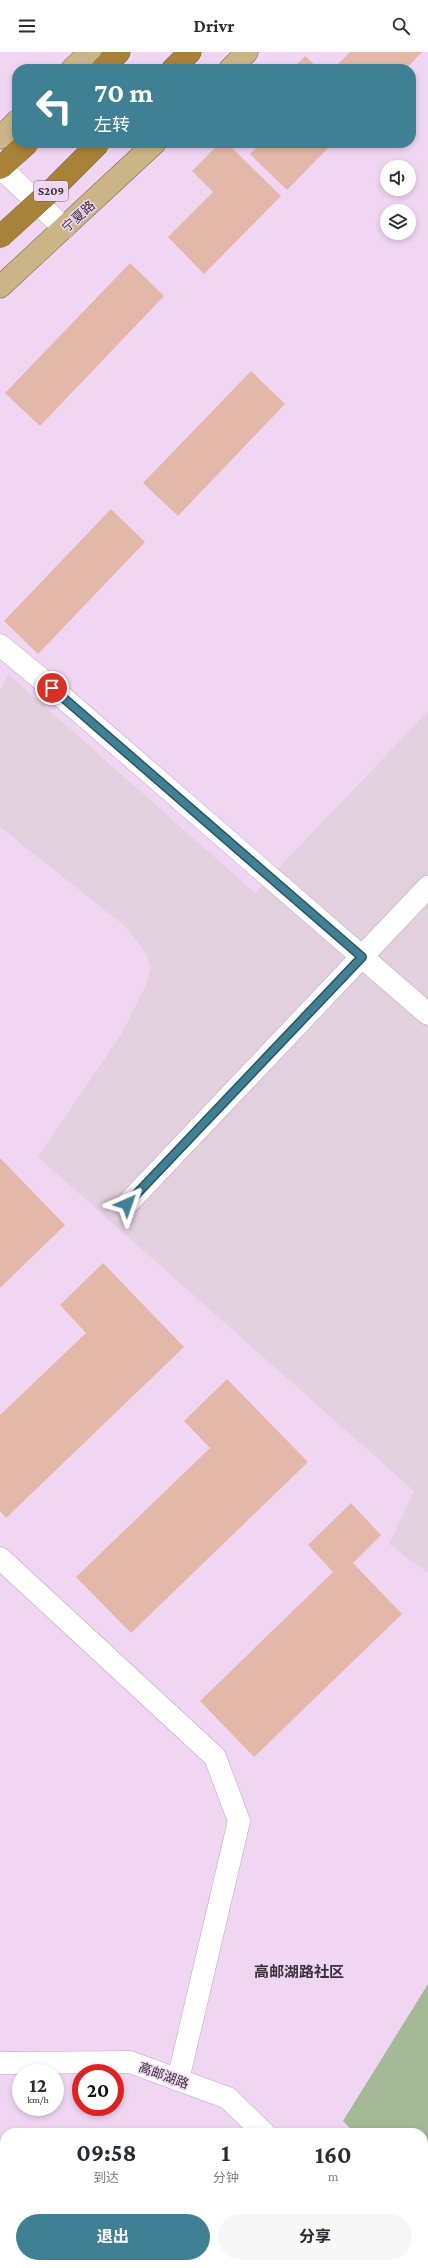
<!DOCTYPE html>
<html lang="zh">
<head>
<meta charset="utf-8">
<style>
  body { margin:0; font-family:"Crimson Pro","Noto Sans SC",serif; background:#f7f7f7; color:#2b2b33; height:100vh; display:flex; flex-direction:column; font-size:15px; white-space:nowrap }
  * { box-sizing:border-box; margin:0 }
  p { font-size:13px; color:#7c7c81 }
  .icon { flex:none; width:22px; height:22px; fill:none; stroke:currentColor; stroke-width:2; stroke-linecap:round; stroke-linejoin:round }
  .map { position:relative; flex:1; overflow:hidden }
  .drawer { position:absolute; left:0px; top:2076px; width:428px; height:140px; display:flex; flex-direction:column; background:#fff; border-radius:16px 16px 0 0; box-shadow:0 2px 6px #0003 }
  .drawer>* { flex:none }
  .banner { position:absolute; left:12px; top:12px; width:404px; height:84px; border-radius:16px; box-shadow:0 2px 6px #0003; background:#408094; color:#fff; overflow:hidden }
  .fabs { position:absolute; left:380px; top:108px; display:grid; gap:8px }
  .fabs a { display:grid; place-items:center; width:36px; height:36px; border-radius:50%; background:#fff; box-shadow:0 2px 6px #0003; font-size:20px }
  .speed { position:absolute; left:12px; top:2012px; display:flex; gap:8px; font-size:20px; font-weight:700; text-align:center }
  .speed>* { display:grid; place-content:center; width:52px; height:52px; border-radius:50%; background:#fff; box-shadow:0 2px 6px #0003; line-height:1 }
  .speed small { font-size:10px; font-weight:400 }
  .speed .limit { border:6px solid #d22; background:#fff; color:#111 }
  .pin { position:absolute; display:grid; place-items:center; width:34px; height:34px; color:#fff; margin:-17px; border:2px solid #fff; border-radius:50%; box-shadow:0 1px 4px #0007 }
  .me { position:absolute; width:44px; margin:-22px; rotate:43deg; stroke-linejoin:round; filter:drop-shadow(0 0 3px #0008) }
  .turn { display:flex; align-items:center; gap:14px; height:84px; padding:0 16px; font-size:18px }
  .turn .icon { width:52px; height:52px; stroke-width:2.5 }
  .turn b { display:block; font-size:28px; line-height:34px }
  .eta { display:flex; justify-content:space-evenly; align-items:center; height:68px; text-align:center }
  .eta b { font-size:24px; font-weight:700; line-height:28px }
  .button { display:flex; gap:8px; margin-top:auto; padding:8px 16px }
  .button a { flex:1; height:46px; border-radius:24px; background:#408094; color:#fff; font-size:16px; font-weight:700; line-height:46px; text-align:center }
  .button a+a { background:#f7f7f7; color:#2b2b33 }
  header { display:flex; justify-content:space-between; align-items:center; height:52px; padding:0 16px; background:#fff; font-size:18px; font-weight:700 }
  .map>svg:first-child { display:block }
</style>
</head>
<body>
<header><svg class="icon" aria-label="menu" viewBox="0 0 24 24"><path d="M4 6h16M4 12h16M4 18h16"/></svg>Drivr<svg class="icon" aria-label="search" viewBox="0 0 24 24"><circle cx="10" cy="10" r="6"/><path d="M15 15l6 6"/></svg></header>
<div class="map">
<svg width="428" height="2216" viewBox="0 0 428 2216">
  <rect width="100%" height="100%" fill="#f0d6f3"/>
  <path fill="#e3d0df" d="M8 622 255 841 428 659V1521L389 1492 414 1439 38 1105 122 981 146 933 151 916 145 900 126 875 0 775V639Z
    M92 2211H309L314 2216H87Z"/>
  <path fill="#a4b996" d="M428 1932V2152L423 2148V2081H355L343 2069Z"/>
  <path fill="#e3b8a9" d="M350 0H422L406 17H343L338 12Z
    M305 4 319 17H292Z
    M220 91H227L281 144 204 222 168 185 213 140 192 119Z
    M261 91H333L287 138 250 102Z
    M130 211 164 244 40 374 5 341Z
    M251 319 285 352 178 464 143 431Z
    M111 457 145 490 38 602 4 569Z
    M0 1106 65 1173 0 1236Z
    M103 1211 184 1295 6 1466 0 1459V1363L86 1281 60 1253Z
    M227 1327 308 1410 131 1581 76 1525 210 1396 184 1369Z
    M351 1451 381 1483 353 1511 402 1562 254 1705 200 1649 333 1520 308 1493Z
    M196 2211H212L218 2216 222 2211H241L247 2216H191Z"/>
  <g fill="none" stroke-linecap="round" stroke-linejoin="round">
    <defs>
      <path id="minor" d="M0 115 64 176
        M0 593 52 636 428 962
        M127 1152 428 835
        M0 1506 215 1705 239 1769 178 2028
        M0 2011 130 2010 228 2046 264 2081
        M398 2211 403 2216"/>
      <path id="major" d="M72 17 90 0
        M230 17 247 0
        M0 86 17 69
        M0 235 155 91"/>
      <path id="highway" d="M102 17 119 0
        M173 17 190 0"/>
    </defs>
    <use href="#minor" stroke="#bda5c0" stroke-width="23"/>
    <use href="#major" stroke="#82653a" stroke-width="23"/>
    <use href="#highway" stroke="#82653a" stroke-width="23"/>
    <use href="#minor" stroke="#fff" stroke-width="22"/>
    <use href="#major" stroke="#cbb488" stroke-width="22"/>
    <use href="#highway" stroke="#a88239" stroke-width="22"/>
    <defs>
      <path id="highway-bridge" d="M0 116 28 91
        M0 185 56 134 99 91"/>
    </defs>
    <use href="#highway-bridge" stroke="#82653a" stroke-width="23" stroke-linecap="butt"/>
    <use href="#highway-bridge" stroke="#a88239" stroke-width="22"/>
  </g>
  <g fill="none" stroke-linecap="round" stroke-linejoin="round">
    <defs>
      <path id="route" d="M52 636 362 905 127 1152"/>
    </defs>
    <use href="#route" stroke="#2a5360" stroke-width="10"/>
    <use href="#route" stroke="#408094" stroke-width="7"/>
  </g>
  <g text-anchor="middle" stroke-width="3" stroke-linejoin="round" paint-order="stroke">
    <rect fill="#f0d6f3" stroke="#716272" stroke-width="1" x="34" y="129" width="34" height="20" rx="3"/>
    <g font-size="12" font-weight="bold" fill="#3a303b">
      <text x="51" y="143">S209</text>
    </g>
    <g font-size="13" fill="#3a303b" stroke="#f0d6f3">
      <text transform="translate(78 164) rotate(-42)" y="5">宁夏路</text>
      <text transform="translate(164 2023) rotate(20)" y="5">高邮湖路</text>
    </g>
    <g font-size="15" font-weight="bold" fill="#3a303b" stroke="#f0d6f3">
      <text x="299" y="1925">高邮湖路社区</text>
    </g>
  </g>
</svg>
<div class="fabs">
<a><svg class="icon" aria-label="sound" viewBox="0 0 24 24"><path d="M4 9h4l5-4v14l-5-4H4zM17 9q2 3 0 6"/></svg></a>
<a><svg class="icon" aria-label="layers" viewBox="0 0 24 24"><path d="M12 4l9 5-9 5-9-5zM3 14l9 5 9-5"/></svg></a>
</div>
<div class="speed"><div>12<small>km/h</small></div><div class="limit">20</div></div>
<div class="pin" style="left:52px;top:636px;background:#d93025"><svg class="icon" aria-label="arrive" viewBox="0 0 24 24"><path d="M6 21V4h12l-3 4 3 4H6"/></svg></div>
<svg class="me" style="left:127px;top:1152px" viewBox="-20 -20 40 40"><path d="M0-17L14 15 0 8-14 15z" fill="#408094" stroke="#fff" stroke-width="4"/></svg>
<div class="banner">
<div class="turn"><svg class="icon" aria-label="left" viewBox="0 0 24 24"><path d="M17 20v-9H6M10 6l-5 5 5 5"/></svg><div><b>70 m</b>左转</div></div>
</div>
<section class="drawer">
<div class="eta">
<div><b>09:58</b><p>到达</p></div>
<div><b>1</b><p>分钟</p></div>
<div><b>160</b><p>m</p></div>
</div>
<div class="button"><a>退出</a><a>分享</a></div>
</section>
</div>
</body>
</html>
